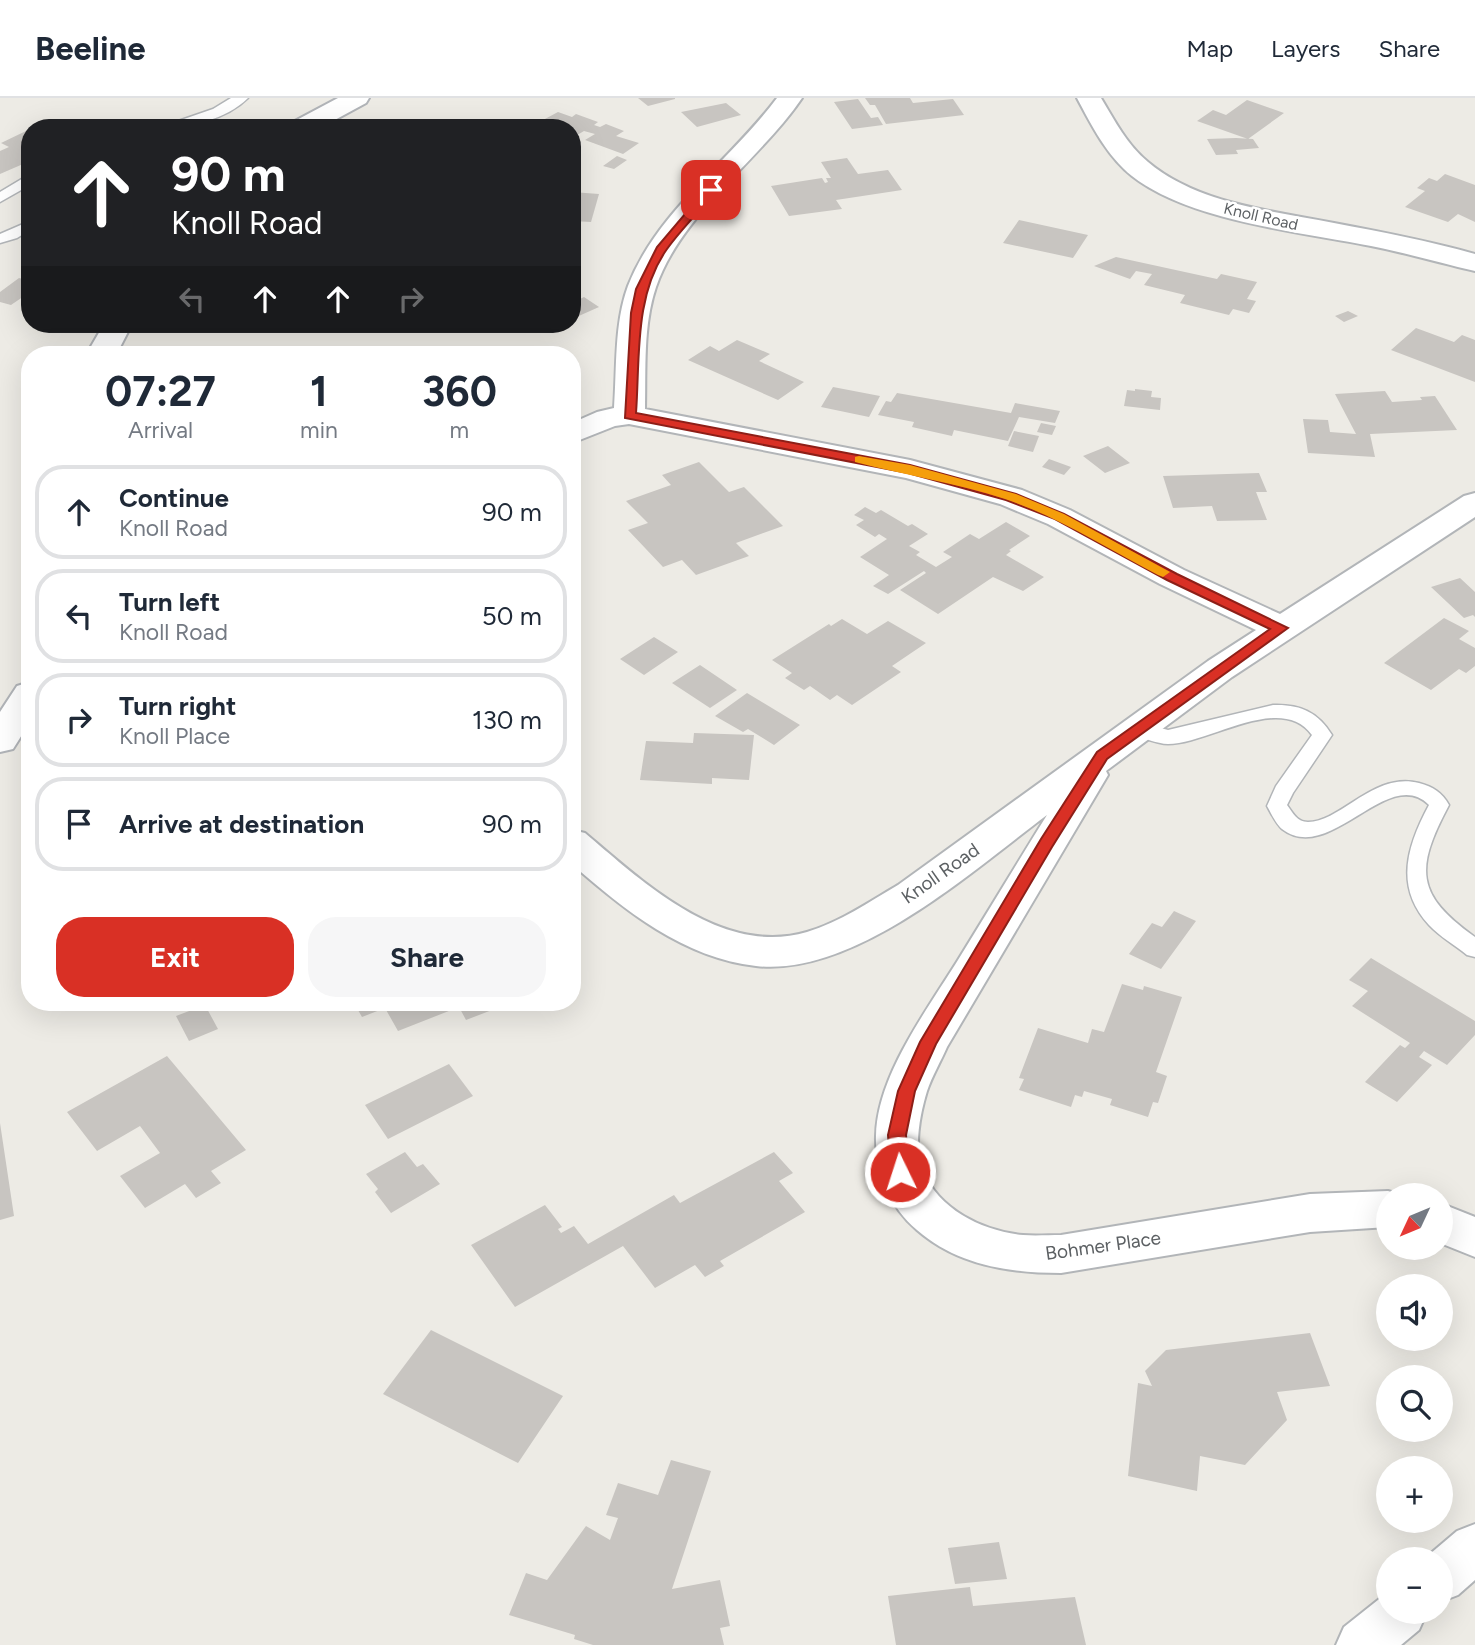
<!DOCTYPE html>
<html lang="en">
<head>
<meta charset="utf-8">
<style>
  body { margin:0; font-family:Figtree,sans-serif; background:#f6f6f7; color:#1f2937; height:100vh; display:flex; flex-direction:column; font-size:26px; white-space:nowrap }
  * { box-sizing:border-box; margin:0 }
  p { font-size:23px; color:#747a83 }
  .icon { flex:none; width:38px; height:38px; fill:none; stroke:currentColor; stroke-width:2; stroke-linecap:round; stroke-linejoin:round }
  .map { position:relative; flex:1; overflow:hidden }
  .details { position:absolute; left:21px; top:248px; width:560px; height:665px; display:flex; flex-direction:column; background:#fff; border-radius:28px; box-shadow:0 7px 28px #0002 }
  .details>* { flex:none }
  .banner { position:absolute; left:21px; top:21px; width:560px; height:214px; border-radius:28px; box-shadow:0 7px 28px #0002; background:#202124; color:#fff; overflow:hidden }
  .needle { width:46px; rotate:226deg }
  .controls { position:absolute; left:1376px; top:1085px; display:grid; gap:14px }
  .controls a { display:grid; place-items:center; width:77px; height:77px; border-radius:50%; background:#fff; box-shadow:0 7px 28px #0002; font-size:35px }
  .pin { position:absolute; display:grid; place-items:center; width:60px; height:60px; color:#fff; margin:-30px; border-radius:14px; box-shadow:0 4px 10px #0006 }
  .me { position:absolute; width:77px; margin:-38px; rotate:356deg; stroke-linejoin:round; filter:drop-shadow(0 0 5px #0008) }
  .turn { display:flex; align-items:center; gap:24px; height:147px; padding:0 35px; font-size:32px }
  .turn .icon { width:91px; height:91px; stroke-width:2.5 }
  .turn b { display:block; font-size:49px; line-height:60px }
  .lanes { display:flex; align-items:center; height:66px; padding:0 35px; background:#0003; justify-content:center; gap:35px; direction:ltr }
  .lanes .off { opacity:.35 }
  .eta { display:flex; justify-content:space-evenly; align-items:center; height:119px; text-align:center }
  .eta b { font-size:42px; font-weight:700; line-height:49px }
  .cta { display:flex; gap:14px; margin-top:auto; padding:14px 35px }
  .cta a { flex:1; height:80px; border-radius:28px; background:#d93025; color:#fff; font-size:28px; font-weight:700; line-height:80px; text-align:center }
  .cta a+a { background:#f6f6f7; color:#1f2937 }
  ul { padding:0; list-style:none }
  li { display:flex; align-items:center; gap:21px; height:94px; margin:0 14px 10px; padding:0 21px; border:4px solid #e0e1e3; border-radius:28px }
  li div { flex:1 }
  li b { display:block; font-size:26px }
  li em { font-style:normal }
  header { display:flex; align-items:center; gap:42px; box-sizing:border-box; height:98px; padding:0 35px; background:#fff; border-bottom:2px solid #e0e1e3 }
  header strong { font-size:33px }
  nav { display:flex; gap:38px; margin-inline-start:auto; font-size:24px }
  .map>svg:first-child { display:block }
</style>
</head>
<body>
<header>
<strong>Beeline</strong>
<nav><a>Map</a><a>Layers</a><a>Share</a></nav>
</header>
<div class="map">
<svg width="1475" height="1547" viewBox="0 0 1475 1547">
  <rect width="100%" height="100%" fill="#edebe5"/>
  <path fill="#c8c5c1" d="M638 0H675V1L648 8Z
    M865 0H910L913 5 953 1 964 17 886 26 875 7H870Z
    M858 1 871 20 878 19 883 27 852 31 834 4Z
    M1247 2 1284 15 1248 41 1197 23 1213 12 1226 17Z
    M726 5 741 17 697 29 681 14Z
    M558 14 572 19 576 16 598 24 594 27 600 29 606 26 624 33 616 38 639 45 623 56 585 42 595 36 584 33 572 40V30H528Z
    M26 33 30 34V63L0 76V53L9 49 1 45Z
    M1236 40 1253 41 1259 50 1236 52 1238 56 1216 57 1207 41Z
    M617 58 627 62 614 71 603 68Z
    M847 60 858 76 888 72 902 92 836 102 842 111 789 118 771 88 822 80 825 85 828 84 826 80H831L821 64Z
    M1445 76 1475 87V124L1458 116 1448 124 1405 109 1425 93 1417 90 1429 80 1437 83Z
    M572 94 599 96 591 124 572 123Z
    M1019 122 1088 137 1073 160 1003 145Z
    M1116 159 1217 181 1221 176 1257 184 1247 201 1256 203 1249 215 1233 211 1229 217 1180 205 1185 197 1144 187 1152 176 1136 173 1130 181 1094 168Z
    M19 180 30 183V194L11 207 0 204V194Z
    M584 199 599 209 572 221V205Z
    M1348 213 1358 218 1344 224 1335 218Z
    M1416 230 1454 244 1462 237 1475 242V284L1391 252Z
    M737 242 770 256 759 263 804 284 778 302 688 262 710 248 719 253Z
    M833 289 880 298 869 319 821 309Z
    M1135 291 1152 293 1151 299 1161 300 1160 312 1124 308 1127 292 1135 293Z
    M1385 293 1392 304 1422 302 1420 299 1435 298 1457 332 1370 336 1375 359 1308 355 1303 321 1328 322 1330 334 1356 336 1335 296Z
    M897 295 1011 315 1015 305 1060 313 1055 325 1019 319 1008 343 954 332 952 338 912 329 914 324 878 317 886 303 891 304Z
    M1041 325 1056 328 1052 337 1037 334Z
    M1014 333 1039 338 1033 354 1008 348Z
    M1108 348 1130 365 1105 375 1083 358Z
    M1049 361 1071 369 1064 377 1042 369Z
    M699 364 729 394 744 389 783 428 736 445 749 458 696 477 682 462 663 469 628 432 648 425 626 403 671 387 662 377Z
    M1259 375 1267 394H1256L1267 422 1217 423 1212 408 1173 410 1163 378Z
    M865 409 876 415 881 412 908 428 912 426 928 436 909 448 920 454 916 457 936 469 952 459 943 454 970 436 979 441 1006 424 1030 438 1009 452 1011 453 1006 457 1044 479 1023 493 993 479 938 516 900 492 926 475 924 473 888 496 873 488 889 477 860 459 887 441 879 436 875 439 856 427 864 422 854 417Z
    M1460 480 1475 494V519L1473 517 1464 520 1431 489Z
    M1444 520 1469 533 1459 541 1475 550V568L1466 575 1459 571 1431 592 1384 565Z
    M842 521 867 536 888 523 926 545 892 568 901 574 852 607 837 597 830 602 810 588 804 592 785 580 792 575 772 562 829 526 831 528Z
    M654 539 678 554 644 577 620 561Z
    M700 567 737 592 710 610 672 585Z
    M747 595 800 627 774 647 748 631 743 634 715 618Z
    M694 635 754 637 749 682 712 680V686L640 682 646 643 693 645Z
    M1174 813 1196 823 1161 871 1129 856 1152 825 1162 829Z
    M1371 860 1475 923V937L1447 967 1424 953 1419 959 1432 967 1397 1004 1365 984 1400 947 1405 950 1410 945 1352 908 1368 893 1349 882Z
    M1122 886 1143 892 1144 888 1182 899 1156 974 1167 978 1158 1005 1153 1004 1148 1019 1110 1007 1112 1001 1084 993 1082 999 1075 997 1071 1009 1019 992 1024 981 1019 980 1038 930 1088 945 1092 931 1104 934Z
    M354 905H488L492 912 466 922 459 909 398 933 385 910 362 919Z
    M205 907 218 931 189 943 176 918Z
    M167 958 246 1052 211 1073 221 1085 196 1100 185 1086 145 1110 120 1078 160 1055 140 1028 97 1053 67 1014Z
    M449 966 473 998 388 1041 365 1007Z
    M0 1025 14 1118 0 1122Z
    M405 1054 417 1069 423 1066 440 1086 391 1115 375 1094 378 1091 366 1076Z
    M774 1054 793 1075 779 1083 805 1114 720 1163 724 1168 705 1179 695 1167 655 1190 623 1148 515 1209 471 1147 545 1107 562 1129 558 1131 561 1135 574 1128 588 1146 674 1097 680 1105Z
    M431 1232 563 1298 518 1365 383 1296Z
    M1310 1235 1330 1288 1277 1294 1287 1322 1245 1367 1200 1358 1197 1393 1128 1378 1138 1285 1152 1288 1145 1273 1166 1252Z
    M671 1362 711 1373 672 1491 720 1482 730 1528 720 1530 724 1547H593L574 1541 575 1537 509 1517 526 1475 547 1482 586 1428 610 1442 618 1420 606 1417 618 1385 658 1397Z
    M999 1444 1007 1481 955 1486 948 1450Z
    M970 1489 973 1508 1075 1499 1086 1547H896L888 1498Z"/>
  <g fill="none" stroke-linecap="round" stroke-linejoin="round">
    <defs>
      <path id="lane" d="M231 0H248C226 22 188 30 158 30L213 11Z
        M30 76V87L0 104V94Z
        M30 123V132L17 140 0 145V136Z
        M1273 607C1300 606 1318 614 1332 637L1293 695 1287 707C1293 715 1297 724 1308 724 1341 724 1374 673 1419 685 1433 689 1442 694 1449 707 1415 771 1415 796 1475 839V859L1467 857C1455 847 1440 839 1429 827 1394 789 1407 748 1429 707 1388 666 1330 768 1282 731 1276 726 1271 715 1267 708L1276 688 1312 637C1281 594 1209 646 1168 646 1157 646 1142 639 1131 636L1128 631 1131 626 1138 624 1168 632Z"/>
      <path id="street" d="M777 0H802C759 63 681 116 656 189 643 227 646 271 645 311L910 362 1022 392 1070 412 1184 472 1280 516 1464 398 1475 395V419L1232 579 1106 673 1108 677 947 949C941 963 932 978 927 993 920 1016 913 1051 923 1073 939 1112 983 1133 1023 1137 1035 1138 1049 1137 1061 1137L1310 1096 1388 1093 1402 1097H1388V1129L1310 1134 1061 1175C1009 1175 957 1167 917 1132 890 1109 875 1074 876 1038 877 978 927 912 958 862 988 814 1017 765 1047 717 972 773 855 879 756 868 684 860 624 812 572 766V732L585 735C645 786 723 859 807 834 840 824 869 804 898 787L1208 563 1256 532 1160 486 1048 426 1000 406 906 380 629 326 615 328 572 345V325L597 314 614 310C617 270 614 226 628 188 657 113 730 63 777 0Z
        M1077 0H1101C1115 23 1127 47 1148 64 1198 106 1273 113 1334 125 1382 134 1429 143 1475 156V173C1440 165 1406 155 1371 148 1301 134 1189 123 1132 78 1107 58 1092 28 1077 0Z
        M1440 1105 1475 1119V1159L1440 1145Z
        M1475 1426V1482L1458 1497 1440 1504V1461H1424L1457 1433Z
        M1388 1494V1514H1427L1419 1532 1401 1547H1336L1344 1529Z"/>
      <path id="secondary" d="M338 0H369L366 5 320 30H287L291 25Z
        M104 226H132L116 257H86Z
        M30 584V624L13 651 0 654V614L17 588Z"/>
    </defs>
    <use href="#lane" stroke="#b2b5b8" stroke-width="3"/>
    <use href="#street" stroke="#b2b5b8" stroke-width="4"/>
    <use href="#secondary" stroke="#b1b4b8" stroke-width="4"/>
    <use href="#lane" fill="#fff" fill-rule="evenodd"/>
    <use href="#street" fill="#fff" fill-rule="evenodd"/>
    <use href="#secondary" fill="#fff" fill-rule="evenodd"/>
  </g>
  <path fill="#d93025" stroke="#8d1f18" stroke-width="2" d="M707 90 717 92C701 112 682 130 667 151 634 197 640 261 636 315L910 367 1016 396 1064 416 1177 476 1288 530 1107 661 1052 749 936 946 915 993 906 1037 909 1074 906 1079 900 1081 893 1079 891 1074 888 1037 898 993 920 944 1041 741 1097 654 1270 531 1167 482 1055 421 1006 402 908 375 625 320 631 215 636 191 657 149Z"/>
  <path fill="#f59e0b" d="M859 358 910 367 1016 396 1064 416 1170 474 1163 479 1158 477C1108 451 1059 419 1005 401 956 385 905 377 855 364V359Z"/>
  <g text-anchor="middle" stroke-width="5" stroke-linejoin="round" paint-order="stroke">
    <g font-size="16" fill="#5c6063" stroke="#fff">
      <text transform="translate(1261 118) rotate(13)" y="6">Knoll Road</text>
    </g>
    <g font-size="19" fill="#5c6063" stroke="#fff">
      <text transform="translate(940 775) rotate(-35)" y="7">Knoll Road</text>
      <text transform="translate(1103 1147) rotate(-8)" y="7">Bohmer Place</text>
    </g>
  </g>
</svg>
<div class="controls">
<a><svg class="needle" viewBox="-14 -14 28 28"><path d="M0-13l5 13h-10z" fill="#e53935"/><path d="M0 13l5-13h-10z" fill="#747a83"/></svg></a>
<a><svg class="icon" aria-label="sound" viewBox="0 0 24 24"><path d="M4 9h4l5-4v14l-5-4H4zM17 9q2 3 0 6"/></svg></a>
<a><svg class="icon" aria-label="search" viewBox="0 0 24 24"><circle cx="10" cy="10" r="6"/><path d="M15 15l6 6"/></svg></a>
<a>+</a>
<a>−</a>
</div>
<div class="pin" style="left:711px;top:92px;background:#d93025"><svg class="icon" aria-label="arrive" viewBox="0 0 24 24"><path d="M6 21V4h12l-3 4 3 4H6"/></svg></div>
<svg class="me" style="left:900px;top:1074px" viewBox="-20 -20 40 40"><circle r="17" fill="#d93025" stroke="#fff" stroke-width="3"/><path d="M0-11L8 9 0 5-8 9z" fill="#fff"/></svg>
<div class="banner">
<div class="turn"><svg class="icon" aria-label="ahead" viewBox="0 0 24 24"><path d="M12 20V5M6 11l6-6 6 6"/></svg><div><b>90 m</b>Knoll Road</div></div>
<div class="lanes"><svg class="icon off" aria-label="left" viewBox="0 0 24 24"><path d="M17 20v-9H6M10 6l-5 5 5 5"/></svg><svg class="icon" aria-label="ahead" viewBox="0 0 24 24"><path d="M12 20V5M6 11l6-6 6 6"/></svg><svg class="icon" aria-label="ahead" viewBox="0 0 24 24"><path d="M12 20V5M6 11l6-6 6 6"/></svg><svg class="icon off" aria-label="right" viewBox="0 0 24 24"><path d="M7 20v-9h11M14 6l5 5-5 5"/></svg></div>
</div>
<section class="details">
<div class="eta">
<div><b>07:27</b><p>Arrival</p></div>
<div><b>1</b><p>min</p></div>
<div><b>360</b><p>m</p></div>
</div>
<ul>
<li><svg class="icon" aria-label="ahead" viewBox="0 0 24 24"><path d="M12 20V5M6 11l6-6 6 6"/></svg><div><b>Continue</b><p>Knoll Road</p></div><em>90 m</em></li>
<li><svg class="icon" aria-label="left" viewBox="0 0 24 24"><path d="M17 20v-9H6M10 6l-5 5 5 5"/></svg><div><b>Turn left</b><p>Knoll Road</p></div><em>50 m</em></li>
<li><svg class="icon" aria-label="right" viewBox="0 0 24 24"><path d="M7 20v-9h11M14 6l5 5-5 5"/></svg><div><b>Turn right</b><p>Knoll Place</p></div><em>130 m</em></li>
<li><svg class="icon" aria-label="arrive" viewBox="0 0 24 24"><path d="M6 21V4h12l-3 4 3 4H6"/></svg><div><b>Arrive at destination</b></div><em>90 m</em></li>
</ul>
<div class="cta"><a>Exit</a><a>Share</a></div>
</section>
</div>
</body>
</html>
